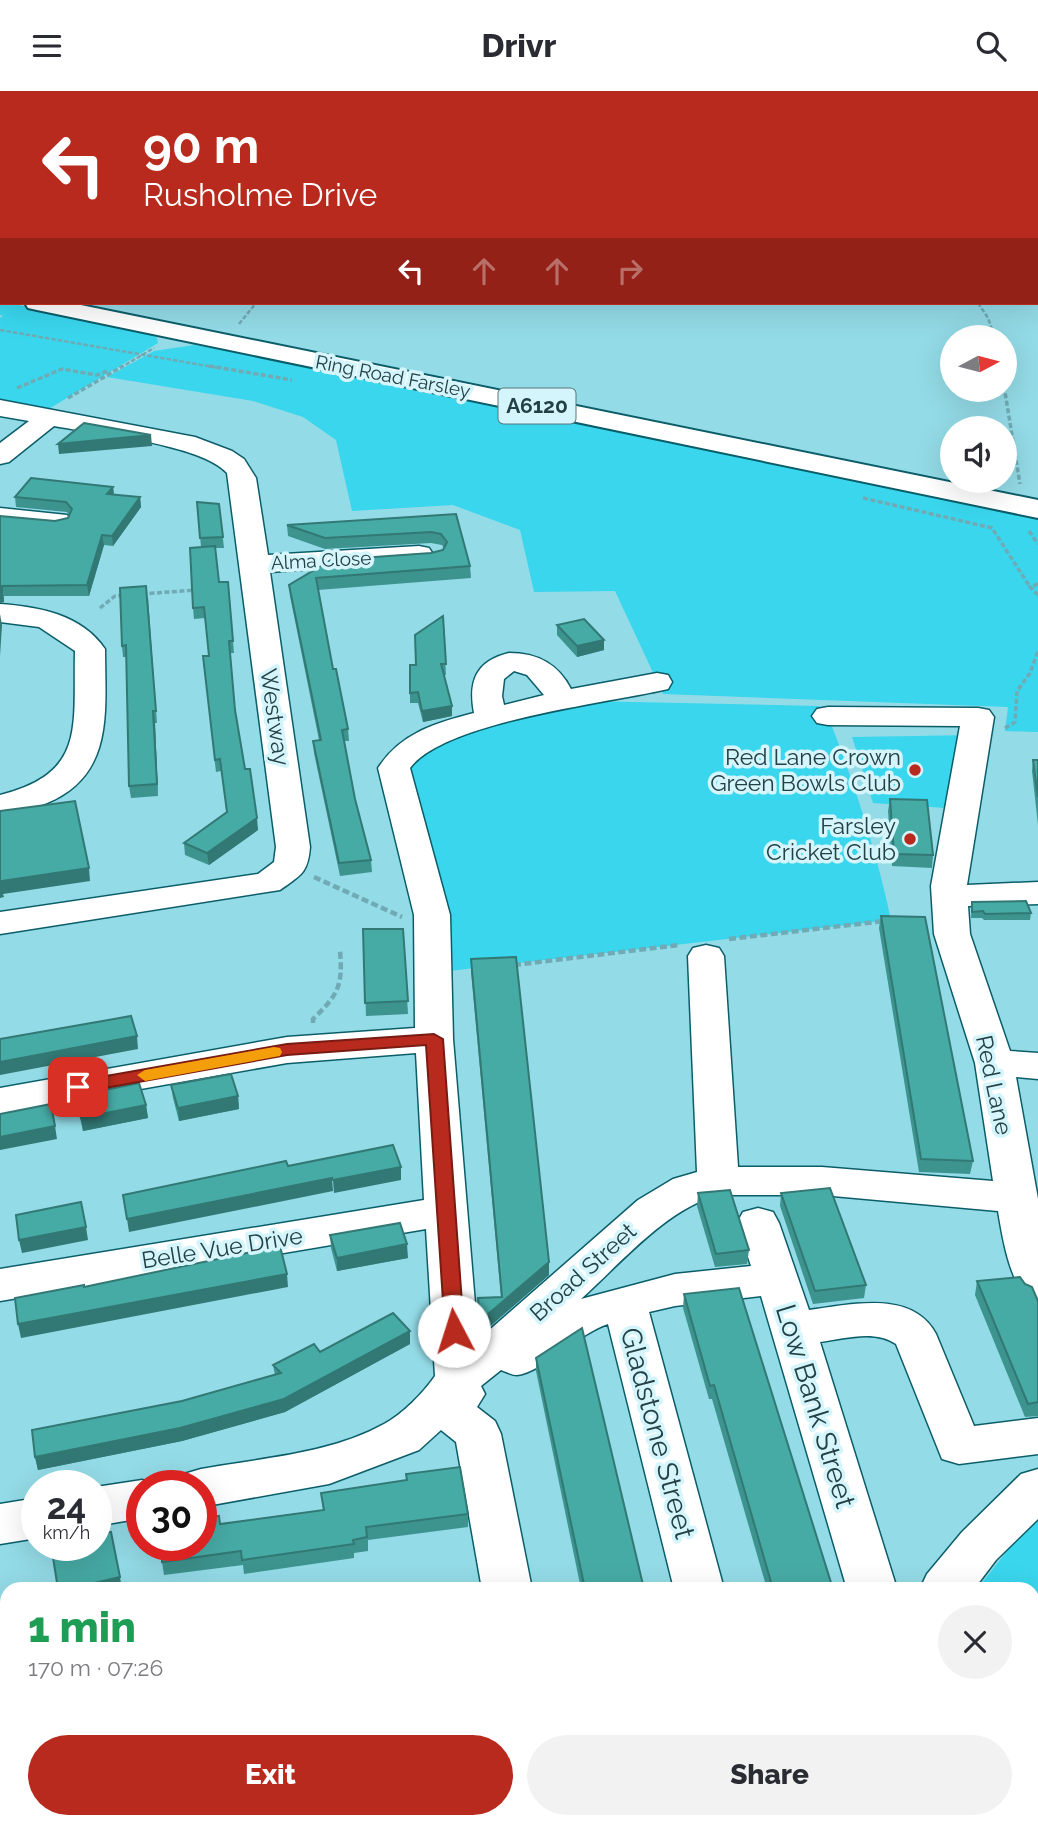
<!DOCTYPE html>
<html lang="en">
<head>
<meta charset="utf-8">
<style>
  body { margin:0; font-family:Raleway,sans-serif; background:#f2f2f3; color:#2b2b33; height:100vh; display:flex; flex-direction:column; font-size:26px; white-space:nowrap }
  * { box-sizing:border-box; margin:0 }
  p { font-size:23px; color:#7c7c81 }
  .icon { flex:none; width:38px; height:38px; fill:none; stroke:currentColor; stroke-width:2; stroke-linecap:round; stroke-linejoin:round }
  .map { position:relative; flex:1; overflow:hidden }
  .sheet { position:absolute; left:0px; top:1491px; width:1040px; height:247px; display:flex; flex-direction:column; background:#fff; border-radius:21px 21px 0 0; box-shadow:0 7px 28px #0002 }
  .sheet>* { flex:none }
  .guide { position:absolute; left:0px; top:0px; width:1040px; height:214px; box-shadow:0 7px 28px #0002; background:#b82a1d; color:#fff; overflow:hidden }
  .needle { width:46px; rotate:83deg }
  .tools { position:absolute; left:940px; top:234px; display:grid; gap:14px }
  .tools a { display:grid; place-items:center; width:77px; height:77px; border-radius:50%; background:#fff; box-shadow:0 7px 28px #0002; font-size:35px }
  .speed { position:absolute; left:21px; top:1379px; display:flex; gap:14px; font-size:35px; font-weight:700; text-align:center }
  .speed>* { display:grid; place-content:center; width:91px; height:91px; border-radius:50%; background:#fff; box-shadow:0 7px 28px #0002; line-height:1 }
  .speed small { font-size:18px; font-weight:400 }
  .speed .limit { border:10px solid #d22; background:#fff; color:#111 }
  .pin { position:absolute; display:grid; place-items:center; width:60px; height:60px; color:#fff; margin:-30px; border-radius:14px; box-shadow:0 4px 10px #0006 }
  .me { position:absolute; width:77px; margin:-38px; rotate:355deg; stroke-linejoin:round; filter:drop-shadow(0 0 5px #0008) }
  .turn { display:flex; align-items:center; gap:24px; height:147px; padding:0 28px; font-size:32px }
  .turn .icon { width:91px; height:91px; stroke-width:2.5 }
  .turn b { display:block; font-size:49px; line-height:60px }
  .lanes { display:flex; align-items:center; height:66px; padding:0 28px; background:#0003; justify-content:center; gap:35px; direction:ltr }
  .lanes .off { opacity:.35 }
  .round { display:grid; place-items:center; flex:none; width:74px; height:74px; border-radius:37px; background:#f2f2f3 }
  .overview { display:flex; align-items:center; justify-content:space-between; height:119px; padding:0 28px }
  h1 { font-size:42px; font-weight:800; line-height:52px; color:#1e9e55 }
  .primary-button { display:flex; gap:14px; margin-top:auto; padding:14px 28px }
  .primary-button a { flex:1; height:80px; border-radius:42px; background:#b82a1d; color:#fff; font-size:28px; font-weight:800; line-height:80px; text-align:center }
  .primary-button a+a { background:#f2f2f3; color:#2b2b33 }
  header { display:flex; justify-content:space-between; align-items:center; height:91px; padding:0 28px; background:#fff; font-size:32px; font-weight:800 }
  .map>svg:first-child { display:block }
</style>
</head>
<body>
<header><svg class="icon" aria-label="menu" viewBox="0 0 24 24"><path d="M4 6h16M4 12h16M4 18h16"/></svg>Drivr<svg class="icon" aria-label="search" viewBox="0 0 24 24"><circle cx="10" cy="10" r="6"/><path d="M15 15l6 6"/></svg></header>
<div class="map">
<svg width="1038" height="1737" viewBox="0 0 1038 1737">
  <rect width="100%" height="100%" fill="#93dbe7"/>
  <path fill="#39d6ed" d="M0 210 149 242 157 247 158 252 47 319 0 311V227L3 225 0 224Z
    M194 254 306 274 1038 427V641L1005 640 1008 616 663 603 615 500 534 501 520 439 453 414 352 420 336 349 303 326 253 310 107 286 154 260Z
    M585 610 819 615 828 625C854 692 876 758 891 829L449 880 407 675 448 645Z
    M975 644 960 718 873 712 852 646Z
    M1038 1421V1581L1033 1582 1032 1498H977Z"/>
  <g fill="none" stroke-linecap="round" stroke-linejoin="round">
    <defs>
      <path id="minor" d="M0 309 195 346 232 360 244 368 256 387 268 464 419 455 429 457 433 463 429 469 419 471 270 481 310 756C308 782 301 784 280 799L0 843V821L258 783 274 771 276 756 227 382C201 353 96 343 54 335L9 371 0 373V352L29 330 0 325Z
        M0 417 67 424 71 430 67 436 57 438 0 433Z
        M0 513C39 516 81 523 105 558 105 619 115 684 47 712 33 718 15 720 0 724V704C87 682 73 635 75 560L39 536 0 531Z
        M509 562C538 562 558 573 571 598L657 582 668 584 672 591 668 598C609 612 445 630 410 677L450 824 453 948 478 1249 638 1109 673 1088 697 1081 688 865 693 857 706 854 719 857 724 865 738 1076H822L993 1090 975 972 934 843 931 795 960 635 828 634 817 632 812 625 817 618 828 616 978 617 989 619 994 626 967 794 1038 791V813L968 815 970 843 1010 960 1038 962V988L1016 986 1038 1108V1209L1023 1204C1008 1178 1003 1150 998 1120L822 1104H718C666 1118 620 1173 581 1208L675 1183 751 1175 737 1132 743 1121 758 1117 773 1121 779 1132 809 1219C850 1214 912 1198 936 1243L974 1335 1038 1327V1363L959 1373 942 1368 896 1253C874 1238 844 1248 820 1251L897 1498H847L761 1205 675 1215 649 1221 724 1498H674L608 1233C579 1242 541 1282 517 1284 512 1284 506 1281 501 1279L481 1295 485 1303 477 1316 495 1330 501 1343 532 1498H482L456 1351 441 1339 419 1359 329 1393 201 1416V1395H178L184 1383 201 1378C261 1367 330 1363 384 1333 403 1323 423 1302 435 1285L426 1138 0 1210V1178L424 1109 416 962 287 972 0 1023V997L287 946 415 937 414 824 378 677C401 642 435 632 474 622 468 590 476 570 509 562ZM514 580 527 584 544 604 504 614 502 605 504 588Z
        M1038 1378V1428L996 1469 974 1498H920L927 1483 962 1441 1021 1383Z
        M142 1389 159 1395H142V1427L96 1435V1396Z
        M37 1407V1447L0 1453V1413Z
        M23 1731H77L78 1737H24Z
        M168 1731H222L223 1737H169Z
        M871 1731H997L999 1737H869Z"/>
      <path id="highway" d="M0 197H2V211H0Z
        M25 212H71L1038 409V427L37 219 28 217Z"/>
    </defs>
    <use href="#minor" stroke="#0b5e69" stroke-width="3"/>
    <use href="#highway" stroke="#0b5e69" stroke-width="4"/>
    <path stroke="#70aab4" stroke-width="2.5" stroke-dasharray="4.5 2" stroke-linecap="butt" d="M441 2 443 0
      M978 212 988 227 995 247
      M239 233 256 212
      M0 239 219 277
      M120 277 154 257"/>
    <path stroke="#70aab4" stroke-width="3.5" stroke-dasharray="5 2.5" stroke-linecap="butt" d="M209 275 292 289
      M1004 295 1020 393
      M17 297 62 278 97 284 107 280
      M68 307 123 275
      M863 407 992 437 1030 496
      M1029 440 1038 453
      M1038 493 1030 496 1038 504
      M142 503 196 499
      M100 517 115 505 127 504
      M1005 637 1015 631 1017 600 1030 582 1038 560"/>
    <path stroke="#70aab4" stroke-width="4.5" stroke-dasharray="7 3.5" stroke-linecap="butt" d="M314 786 402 826
      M729 848 884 830
      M514 874 679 854
      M313 932V928C338 904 343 895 340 860"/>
    <path stroke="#70aab4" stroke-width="6" stroke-dasharray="9 4.5" stroke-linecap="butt" d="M402 1731V1737
      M463 1737 468 1731"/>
    <use href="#minor" fill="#fff" fill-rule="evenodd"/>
    <use href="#highway" fill="#fff" fill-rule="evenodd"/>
  </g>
  <path fill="#3d938e" d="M113 396 114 404 140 406 141 416 113 455 104 454 89 505H4V511L0 512V425L55 430 68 427 69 424 67 421 16 416 15 406Z
    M197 411 219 413 224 457H215L219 491H228L234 562H230L235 619 245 678 258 739 209 774 185 764 184 752 227 722 221 680 216 681 203 565H209L205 527 194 528 193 517 201 456Z
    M456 423 470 475 471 487 318 499 333 578 348 638 349 650H344L355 708 371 769 372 781 340 785 314 662 313 650 319 649 290 505 289 494 431 462 443 459 444 457 442 454 431 452 325 458 288 445 287 434Z
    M148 506 157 632H155L158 705 131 707 129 695 126 566H123L122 555Z
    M443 525 446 584H443L452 615V625L423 631 418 612H410V602L416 574Z
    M557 534 604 549V559L577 566 557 544Z
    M1033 669H1038V734L1032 680Z
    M890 708 933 764 932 777 892 775 888 720Z
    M972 811 1031 822 1030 829H984L982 827H971Z
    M881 825 973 1070 970 1083 919 1081 879 837Z
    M363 838H403L408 923 366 925Z
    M471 868 549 1171V1184L480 1244 478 1207 501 1206 471 881Z
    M171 994 238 1005 239 1018 179 1030 173 1007Z
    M75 1005 146 1014 148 1027 83 1040Z
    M698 1102 749 1159 747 1173 715 1176 697 1115Z
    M781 1102 866 1194 864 1207 813 1213 780 1115Z
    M330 1144 408 1167 337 1180 331 1157Z
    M977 1190 1025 1193 1038 1210V1325L1025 1326 975 1204Z
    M684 1203 833 1498H767L712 1308H709L683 1217Z
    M410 1253 285 1321 182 1350 38 1379 35 1366 182 1310 275 1284 273 1274 320 1261Z
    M536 1267 644 1498H581L536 1280Z
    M321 1402 468 1423V1436L368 1449V1460L354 1462V1467L244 1483 243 1474 164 1484 162 1471 221 1433 323 1419Z
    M1032 1557H1038V1702L1032 1687Z"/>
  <path fill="#327874" d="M151 344 152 355 59 363 58 353Z
    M113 396 114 406 107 403Z
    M140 406 141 416 113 455 112 445Z
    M102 444 104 454 89 505 87 494Z
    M2 495 4 511 0 512V501Z
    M0 523 2 534 0 565Z
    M604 549V559L577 566V555Z
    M452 615V625L423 631 422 620Z
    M153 620 155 632 158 705 157 693Z
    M257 727 258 739 209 774 207 762Z
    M89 777 90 790 3 803 4 806 0 807V794L1 790Z
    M137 945 138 958 0 984V971Z
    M238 1005 239 1018 179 1030 178 1017Z
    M146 1014 148 1027 83 1040 81 1027Z
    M55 1035 57 1048 0 1059V1046Z
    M401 1076V1089L334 1102 333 1089Z
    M332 1087 333 1100 129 1141 127 1128Z
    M86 1136 88 1149 22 1162 19 1149Z
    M407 1153 408 1167 337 1180V1167Z
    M549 1171V1184L480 1244V1230Z
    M287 1183 288 1196 21 1247 18 1233Z
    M410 1240V1253L285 1321 182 1350 38 1379 35 1366Z
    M120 1486 122 1498H69Z
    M0 1592 2 1611H0Z"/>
  <path fill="#47aba5" stroke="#327874" stroke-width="2" d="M84 332 151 344 58 353Z
    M31 387 113 396 107 403 140 406 112 445 102 444 87 494 2 495V500L0 501V425L55 430 68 427 72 418 66 411 15 406Z
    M197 411 219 413 223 446 200 447Z
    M456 423 470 475 316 487 333 578H336L348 638 342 639 355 708 371 769 339 772 313 650 321 649 289 494 331 469 431 462 443 459 447 451 441 443 431 441 325 447 287 434Z
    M215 455 219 491H228L233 550H229L235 619 245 678H250L257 727 207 762 184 752 227 721 220 668 215 669 203 565H209L204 516 193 517 190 457Z
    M146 495 156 620H153L157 693 129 695 126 554 122 555 120 497Z
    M443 525 446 573H441L452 615 422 620 418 601 410 602V574H416L415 544Z
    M584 528 604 549 577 555 557 534Z
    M1033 669H1038V706Z
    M890 708 927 709 933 764 894 763Z
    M75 710 89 777 1 790V794H0V720Z
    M1026 810 1031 822 985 823 983 820 972 821V811Z
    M881 825 925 826 973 1070 921 1068Z
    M363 838H403L408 910 365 912Z
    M516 866 549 1171 480 1230 478 1207 502 1206 471 868Z
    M131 925 137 945 0 971V948Z
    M231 983 238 1005 178 1017 171 994Z
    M139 992 146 1014 81 1027 75 1005Z
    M51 1013 55 1035 0 1046V1023Z
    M393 1054 401 1076 333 1089 332 1087 127 1128 123 1104 286 1070 288 1075Z
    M830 1097 866 1194 815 1200 781 1102Z
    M730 1099 749 1159 716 1163 698 1102Z
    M81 1111 86 1136 19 1149 16 1124Z
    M400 1132 407 1153 337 1167 330 1144Z
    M280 1155 287 1183 18 1233 15 1207 84 1194V1196Z
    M1020 1186 1025 1193 1032 1196 1038 1210V1311L1028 1313 977 1190Z
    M739 1197 833 1498H773L714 1294 710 1295 684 1203Z
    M393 1222 410 1240 284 1308 180 1337 35 1366 32 1339 182 1310 281 1282 273 1274 314 1253 320 1261Z
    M582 1237 644 1498H585L536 1267Z
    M460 1376 468 1423 366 1436 367 1446 353 1449 354 1453 242 1469 241 1460 162 1471V1454H201V1428L219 1425 220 1433 324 1419 321 1402 407 1389 406 1383Z
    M111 1441 120 1486 69 1498H58L51 1454H96V1444Z
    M1032 1557H1038V1660L1032 1645Z
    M7 1662V1731H17V1737H0V1663Z
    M1032 1727H1038V1737H1030V1731H1032Z
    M106 1731H163L164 1737H106Z
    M243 1731H279V1737H242Z"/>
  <path fill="#b82a1d" stroke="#781b13" stroke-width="2" d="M434 943 443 948 464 1240 461 1245 454 1247 448 1245 445 1240 426 954 287 964 78 1002 70 996 78 990 287 953Z"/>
  <path fill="#f59e0b" d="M274 956 280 957 282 961 280 965 145 990 137 984 145 979Z"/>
  <g fill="#b82a1d" stroke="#d3f5fb" stroke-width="2.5">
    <circle cx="915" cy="679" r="7"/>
    <circle cx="910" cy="748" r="7"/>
  </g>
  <g text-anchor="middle" stroke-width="7" stroke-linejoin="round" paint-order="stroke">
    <g font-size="19" fill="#234045" stroke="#d3f5fb">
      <text transform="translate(393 285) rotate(11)" y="7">Ring Road Farsley</text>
      <text transform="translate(321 469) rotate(-3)" y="7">Alma Close</text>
    </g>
    <rect fill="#d3f5fb" stroke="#58767c" stroke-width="2" x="498.5" y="297.5" width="77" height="35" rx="5"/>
    <g font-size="21" font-weight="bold" fill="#234045">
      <text x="537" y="322">A6120</text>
    </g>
    <g font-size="23" fill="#234045" stroke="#d3f5fb">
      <text transform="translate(275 626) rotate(82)" y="8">Westway</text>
      <text transform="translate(994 994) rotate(78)" y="8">Red Lane</text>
      <text transform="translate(222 1157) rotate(-9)" y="8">Belle Vue Drive</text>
      <text transform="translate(583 1181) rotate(-42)" y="8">Broad Street</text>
    </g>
    <g font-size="23" fill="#234045" stroke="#d3f5fb" text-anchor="end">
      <text x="901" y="674">Red Lane Crown<tspan x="901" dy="26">Green Bowls Club</tspan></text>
      <text x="896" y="743">Farsley<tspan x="896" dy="26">Cricket Club</tspan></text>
    </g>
    <g font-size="28" fill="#234045" stroke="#d3f5fb">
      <text transform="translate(816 1315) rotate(73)" y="10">Low Bank Street</text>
      <text transform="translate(658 1342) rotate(75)" y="10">Gladstone Street</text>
    </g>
  </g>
</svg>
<div class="tools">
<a><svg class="needle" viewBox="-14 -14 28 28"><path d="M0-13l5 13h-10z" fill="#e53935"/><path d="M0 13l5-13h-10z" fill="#7c7c81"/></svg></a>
<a><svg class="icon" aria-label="sound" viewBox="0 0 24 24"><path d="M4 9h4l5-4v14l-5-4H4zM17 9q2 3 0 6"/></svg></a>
</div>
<div class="speed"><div>24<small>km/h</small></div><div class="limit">30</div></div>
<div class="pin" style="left:78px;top:996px;background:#d93025"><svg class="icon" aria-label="arrive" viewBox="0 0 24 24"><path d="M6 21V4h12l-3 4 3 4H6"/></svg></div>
<svg class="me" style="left:454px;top:1240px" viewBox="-20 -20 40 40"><circle r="19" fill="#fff"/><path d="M0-13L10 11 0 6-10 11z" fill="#b82a1d"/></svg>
<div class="guide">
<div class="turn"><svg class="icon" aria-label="left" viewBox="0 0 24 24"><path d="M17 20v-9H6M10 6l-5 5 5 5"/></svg><div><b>90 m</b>Rusholme Drive</div></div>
<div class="lanes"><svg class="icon" aria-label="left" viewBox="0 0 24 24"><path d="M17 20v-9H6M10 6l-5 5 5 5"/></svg><svg class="icon off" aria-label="ahead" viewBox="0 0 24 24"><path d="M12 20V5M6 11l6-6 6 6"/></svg><svg class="icon off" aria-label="ahead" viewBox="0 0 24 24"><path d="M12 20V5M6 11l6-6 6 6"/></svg><svg class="icon off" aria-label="right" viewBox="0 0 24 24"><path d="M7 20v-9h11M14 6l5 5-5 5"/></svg></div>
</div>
<section class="sheet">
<div class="overview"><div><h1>1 min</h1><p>170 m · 07:26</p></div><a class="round"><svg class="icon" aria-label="close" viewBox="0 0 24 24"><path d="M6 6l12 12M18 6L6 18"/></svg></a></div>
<div class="primary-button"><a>Exit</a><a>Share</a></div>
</section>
</div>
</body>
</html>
